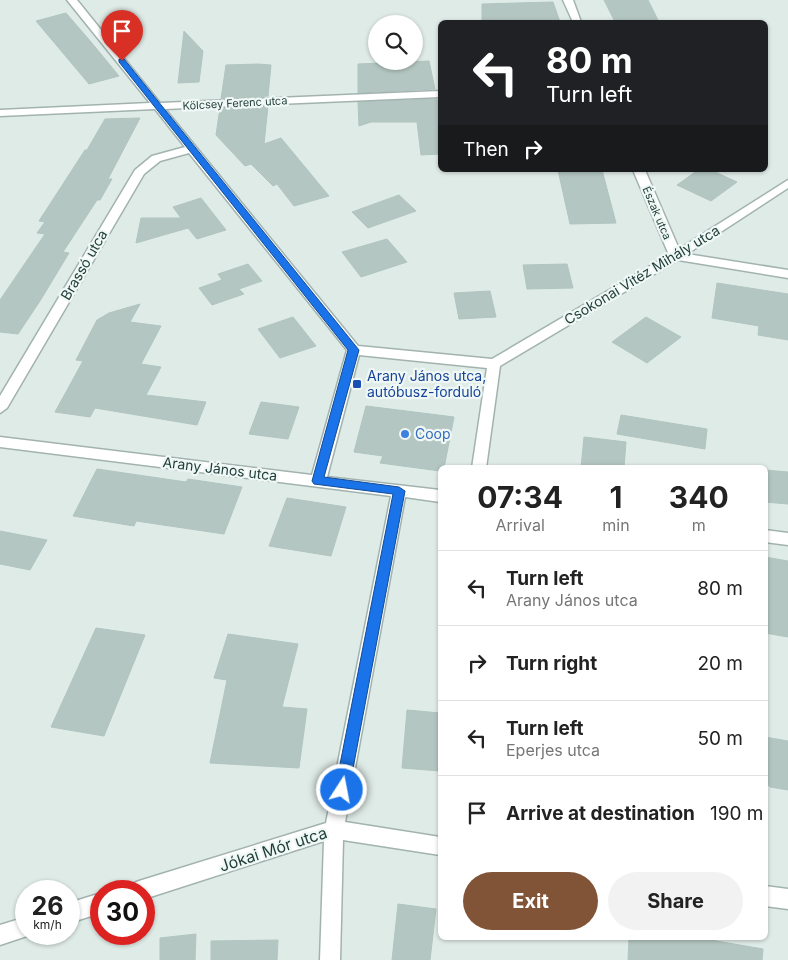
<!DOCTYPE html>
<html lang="en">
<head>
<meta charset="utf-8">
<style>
  body { margin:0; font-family:Inter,sans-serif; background:#f2f2f2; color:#222; height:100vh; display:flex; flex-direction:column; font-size:19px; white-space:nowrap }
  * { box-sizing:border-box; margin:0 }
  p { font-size:16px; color:#767676 }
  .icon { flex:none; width:28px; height:28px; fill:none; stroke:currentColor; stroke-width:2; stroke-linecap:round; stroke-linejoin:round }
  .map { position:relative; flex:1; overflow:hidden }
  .details { position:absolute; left:438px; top:465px; width:330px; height:475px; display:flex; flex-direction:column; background:#fff; border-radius:8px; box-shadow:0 1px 4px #0004 }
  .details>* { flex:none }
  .guide { position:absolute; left:438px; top:20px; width:330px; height:152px; border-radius:8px; box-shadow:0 1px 4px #0004; background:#202124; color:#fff; overflow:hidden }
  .controls { position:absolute; left:368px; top:15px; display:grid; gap:10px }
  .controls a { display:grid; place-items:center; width:55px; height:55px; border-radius:50%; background:#fff; box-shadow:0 1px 4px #0004; font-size:25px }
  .speed { position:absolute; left:15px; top:880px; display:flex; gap:10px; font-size:25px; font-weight:700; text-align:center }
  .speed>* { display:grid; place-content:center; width:65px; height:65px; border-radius:50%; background:#fff; box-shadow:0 1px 4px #0004; line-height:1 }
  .speed small { font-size:12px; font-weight:400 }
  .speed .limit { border:8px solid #d22; background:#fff; color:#111 }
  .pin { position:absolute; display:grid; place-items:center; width:42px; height:42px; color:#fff; margin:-51px -21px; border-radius:50% 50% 50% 0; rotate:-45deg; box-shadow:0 0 5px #0007 }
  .pin .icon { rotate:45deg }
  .me { position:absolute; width:55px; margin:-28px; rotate:11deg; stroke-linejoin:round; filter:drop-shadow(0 0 4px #0008) }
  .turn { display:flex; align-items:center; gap:18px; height:105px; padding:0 25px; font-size:22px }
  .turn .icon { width:65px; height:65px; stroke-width:2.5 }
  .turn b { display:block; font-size:35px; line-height:42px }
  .then { display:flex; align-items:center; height:48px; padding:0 25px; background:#0003; gap:10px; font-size:19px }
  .eta { display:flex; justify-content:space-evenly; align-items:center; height:85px; text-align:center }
  .eta b { font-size:30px; font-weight:700; line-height:35px }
  .button { display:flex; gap:10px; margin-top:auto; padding:10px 25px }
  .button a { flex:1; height:58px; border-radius:30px; background:#825437; color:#fff; font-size:20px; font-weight:700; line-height:58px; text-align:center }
  .button a+a { background:#f2f2f2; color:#222 }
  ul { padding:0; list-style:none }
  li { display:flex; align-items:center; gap:15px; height:75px; padding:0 25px; border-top:1px solid #e0e0e0 }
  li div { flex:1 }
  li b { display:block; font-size:19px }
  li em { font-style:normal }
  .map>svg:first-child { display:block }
</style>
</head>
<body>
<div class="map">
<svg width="788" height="960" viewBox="0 0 788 960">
  <rect width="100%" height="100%" fill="#dfebe7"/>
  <path fill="#b4c6c1" stroke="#b1c5c0" d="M604 0H648L659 22H615Z
    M553 2 560 22H482V4Z
    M66 13 91 42 119 76 89 84 36 21Z
    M184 31 203 51 199 82 178 83Z
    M429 61 435 89 358 93V64Z
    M258 64 271 65 268 96 221 99 226 65Z
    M437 99 440 115V154L421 155 417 122H371L359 126 358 102Z
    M268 106 264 144 281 138 329 196 294 206 277 184 273 186 251 164 245 166 216 135 220 108Z
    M140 118 108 179H112L100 200H97L63 252 69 253 40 301 18 334 0 332V300L45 234 37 233 45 222 39 221 85 150H87L105 119Z
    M558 170H602L616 223 570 224Z
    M698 170H711L737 182 711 201 677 185Z
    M399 195 416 211 368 228 352 212Z
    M201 198 226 230 197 239 188 228 136 243 141 218H181L173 207Z
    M387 239 407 262 361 277 342 252Z
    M248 264 262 281 239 289 244 294 212 305 199 288 222 280 218 274Z
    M567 264 573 288 527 289 523 265Z
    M717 283 788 294V340L758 335 759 326 712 318Z
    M490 291 496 317 459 319 454 293Z
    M140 304 130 322 161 326 141 364 161 367 146 395 206 402 197 425 95 408 90 417 55 412 83 361 76 360 97 320 109 313Z
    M293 317 316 346 280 358 258 329Z
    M646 317 681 337 647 363 612 342Z
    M261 402 299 407 288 439 249 434Z
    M366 406 454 417 444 468H440V471L380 463 383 456 354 452Z
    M621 415 707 429 705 449 617 434Z
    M584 437 626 442 624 468H581Z
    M97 469 186 482 188 479 242 487 224 534 136 521 134 526 73 516Z
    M765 470 788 472V504L765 502Z
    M287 498 346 507 331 556 269 546Z
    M0 531 47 540 30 570 0 564Z
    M765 557 788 561V637L765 633Z
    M96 628 145 635 104 736 51 727Z
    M228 634 298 644 282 707 307 709 299 768 210 763 227 680 214 678Z
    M407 710 440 713V771L402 768Z
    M765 737 788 741V790L770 787 765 781Z
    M398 904 436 909 430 960H392Z
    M196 934 195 960H160V938Z
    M629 938H711V940L763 949 762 960H628Z
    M278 940 277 960H211V941Z"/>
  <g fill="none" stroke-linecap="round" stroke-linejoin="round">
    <defs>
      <path id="minor" d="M67 0H77L160 103 440 91V97L165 109 358 346 492 359 669 255 633 170H645L679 249 788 180V188L687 254 788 270V278L678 260 500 366 486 468H472L487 368 359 355 327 477 440 490V502L405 497 345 822 440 837V855L343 840 340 960H320L324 841 144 899V891H129L132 884 139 881 326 823 391 496 0 447V437L312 475 347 350 189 153 160 161 144 174 7 408 0 413V396L135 170 152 156 185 147 155 109 0 116V110L150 103Z
        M563 0H573L581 22H573Z
        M765 530 788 533V545L765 542Z
        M765 886 788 889V909L765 906Z
        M101 893V913L69 923V903Z
        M26 917V934H33L0 945V925Z"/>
    </defs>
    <use href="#minor" stroke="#a2b3af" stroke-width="3"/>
    <use href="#minor" fill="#fff" fill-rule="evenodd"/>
  </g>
  <path fill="#1a73e8" stroke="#114b97" d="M119 59H124L359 350 324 477 399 487 405 491 349 790 347 795 342 797 337 795 335 790 393 494 314 484 312 481 348 350 119 62Z"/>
  <rect fill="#1a4fb4" stroke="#f0f8f5" stroke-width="2" x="352" y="379" width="10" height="10" rx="2.5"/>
  <circle fill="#3f7fe0" stroke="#f0f8f5" stroke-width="2" cx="405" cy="434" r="5"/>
  <g text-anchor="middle" stroke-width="4.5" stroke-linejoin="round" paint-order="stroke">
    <g font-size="11" fill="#1f3c38" stroke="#f0f8f5">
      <text transform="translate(235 103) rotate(-3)" y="4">Kölcsey Ferenc utca</text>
      <text transform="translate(657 213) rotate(67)" y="4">Észak utca</text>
    </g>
    <g font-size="14" fill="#1f3c38" stroke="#f0f8f5">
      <text transform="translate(84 265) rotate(-60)" y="5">Brassó utca</text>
      <text transform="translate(642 275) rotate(-31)" y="5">Csokonai Vitéz Mihály utca</text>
      <text transform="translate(220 469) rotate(7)" y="5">Arany János utca</text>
    </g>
    <g font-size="14" fill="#164399" stroke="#f0f8f5" text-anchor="start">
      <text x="367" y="381">Arany János utca,<tspan x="367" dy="16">autóbusz-forduló</tspan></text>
    </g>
    <g font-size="14" fill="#366cbe" stroke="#f0f8f5" text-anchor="start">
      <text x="415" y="439">Coop</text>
    </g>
    <g font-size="16" fill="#1f3c38" stroke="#f0f8f5">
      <text transform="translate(273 849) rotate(-18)" y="6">Jókai Mór utca</text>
    </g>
  </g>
</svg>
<div class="controls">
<a><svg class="icon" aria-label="search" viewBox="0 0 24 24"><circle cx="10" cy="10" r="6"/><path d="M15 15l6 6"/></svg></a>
</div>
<div class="speed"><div>26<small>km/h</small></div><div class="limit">30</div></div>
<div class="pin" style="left:122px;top:61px;background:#d93025"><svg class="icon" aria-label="arrive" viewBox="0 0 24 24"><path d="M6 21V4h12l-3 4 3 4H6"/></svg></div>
<svg class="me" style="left:342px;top:790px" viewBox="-20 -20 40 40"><circle r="17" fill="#1a73e8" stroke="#fff" stroke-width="3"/><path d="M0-11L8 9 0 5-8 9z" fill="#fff"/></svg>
<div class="guide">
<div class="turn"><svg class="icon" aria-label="left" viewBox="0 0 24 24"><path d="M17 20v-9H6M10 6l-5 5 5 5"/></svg><div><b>80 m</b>Turn left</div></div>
<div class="then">Then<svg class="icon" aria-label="right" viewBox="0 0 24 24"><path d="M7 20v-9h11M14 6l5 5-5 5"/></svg></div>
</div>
<section class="details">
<div class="eta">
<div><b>07:34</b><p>Arrival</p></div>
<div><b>1</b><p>min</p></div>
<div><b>340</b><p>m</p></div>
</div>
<ul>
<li><svg class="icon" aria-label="left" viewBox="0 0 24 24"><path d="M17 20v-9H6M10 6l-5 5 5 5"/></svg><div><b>Turn left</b><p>Arany János utca</p></div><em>80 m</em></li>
<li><svg class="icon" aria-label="right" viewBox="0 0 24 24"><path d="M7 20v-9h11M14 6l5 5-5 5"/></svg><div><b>Turn right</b></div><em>20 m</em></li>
<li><svg class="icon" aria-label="left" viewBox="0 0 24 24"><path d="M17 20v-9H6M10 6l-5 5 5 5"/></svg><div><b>Turn left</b><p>Eperjes utca</p></div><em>50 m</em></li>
<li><svg class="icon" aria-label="arrive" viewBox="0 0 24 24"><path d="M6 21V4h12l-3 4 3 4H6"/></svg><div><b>Arrive at destination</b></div><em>190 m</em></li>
</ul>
<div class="button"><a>Exit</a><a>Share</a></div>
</section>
</div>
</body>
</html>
